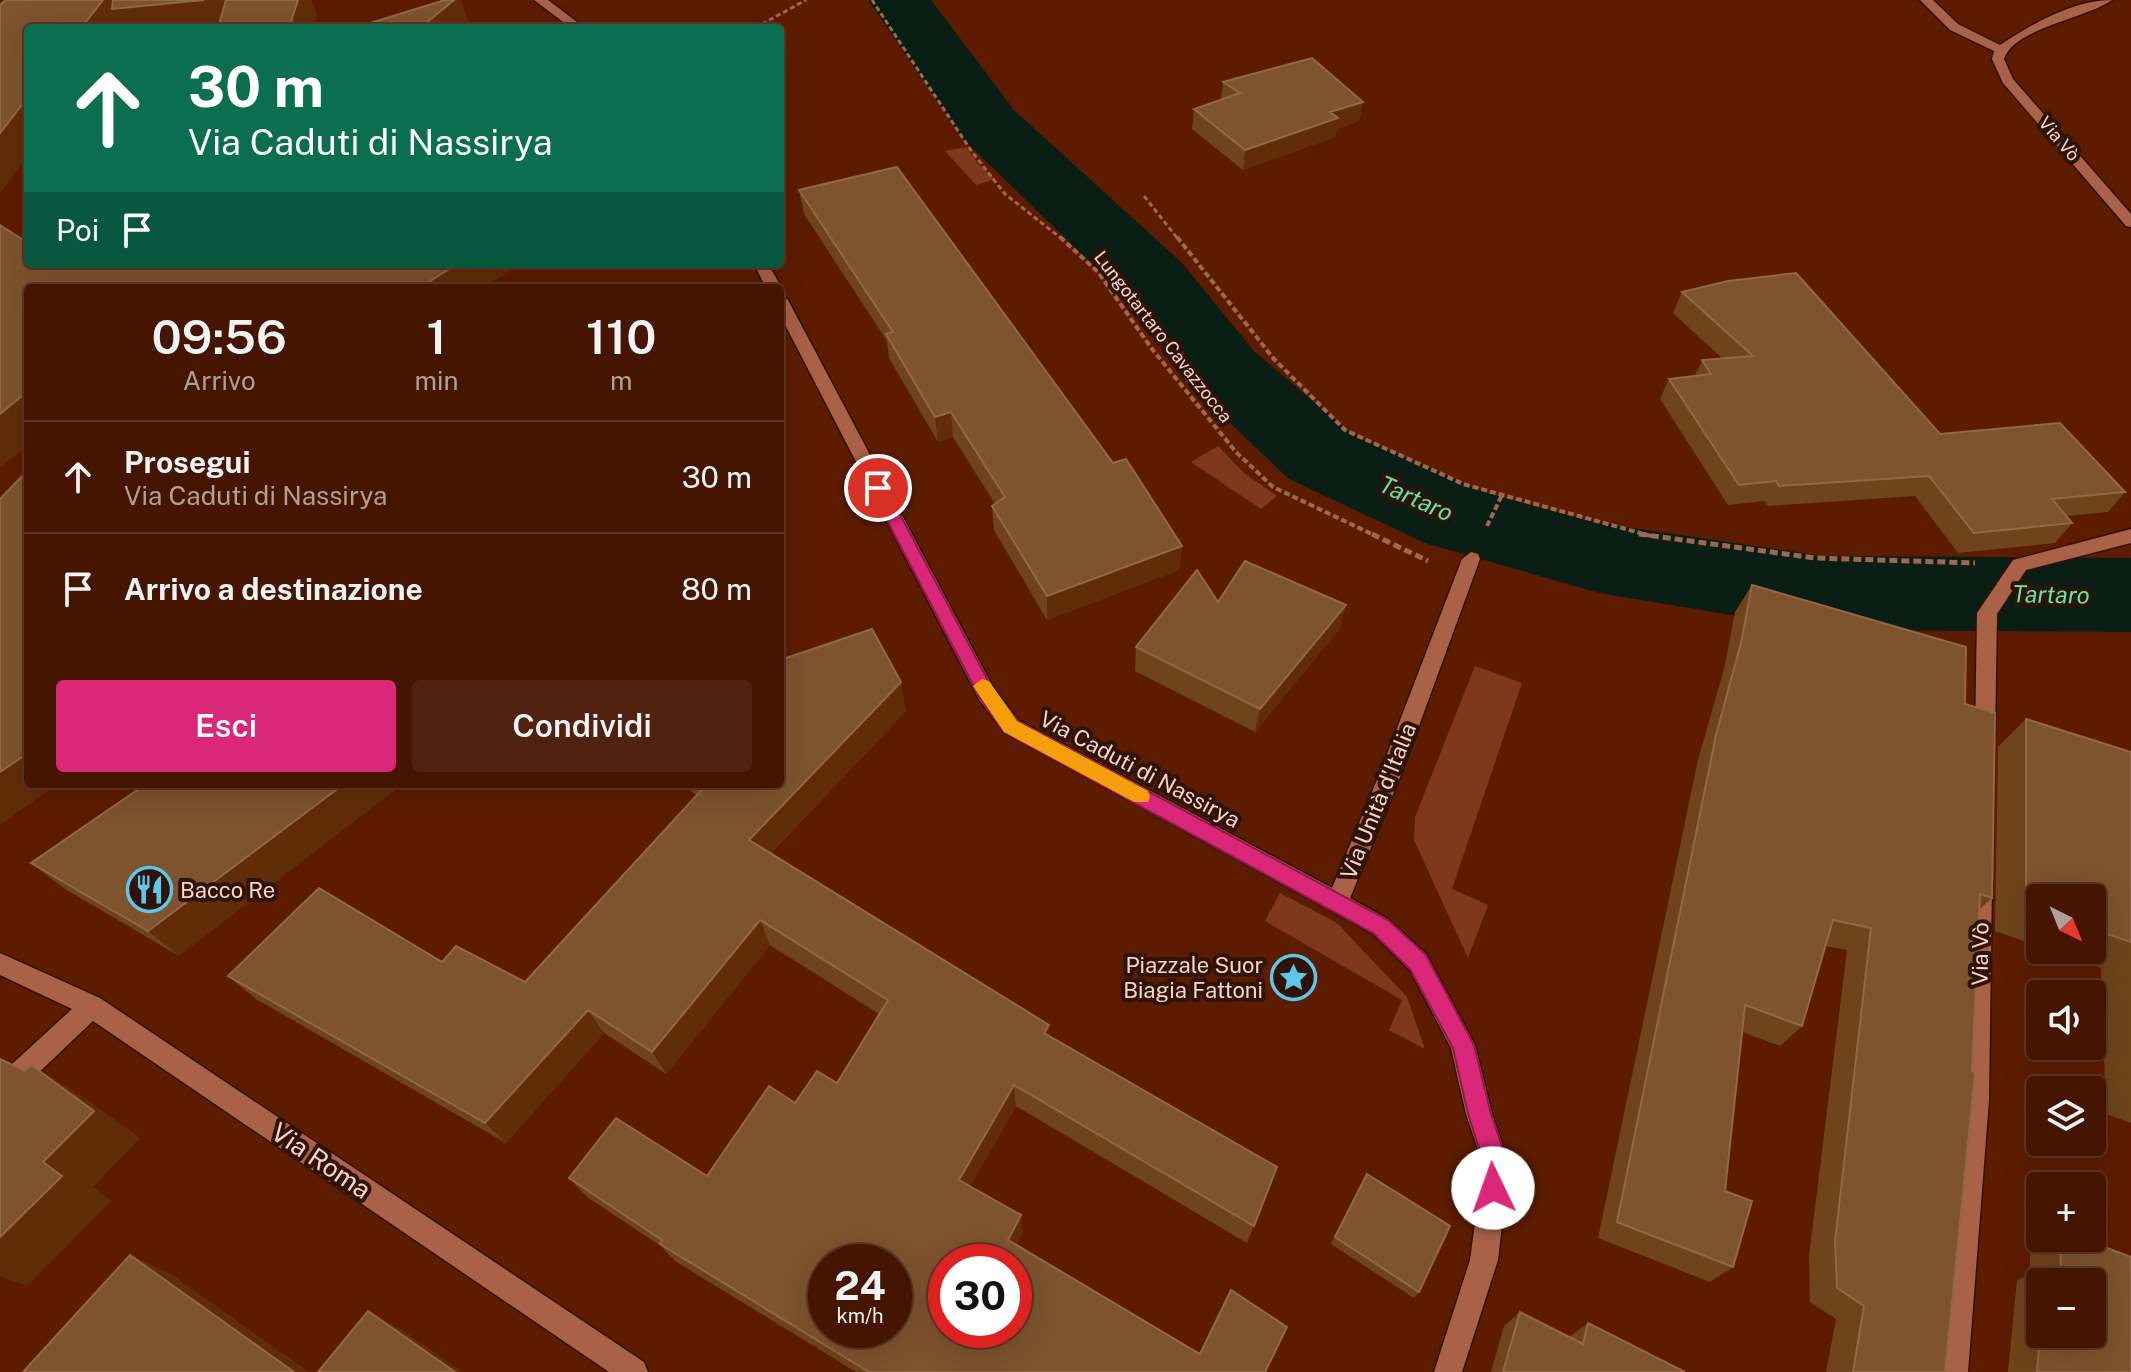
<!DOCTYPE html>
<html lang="it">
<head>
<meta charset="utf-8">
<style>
  body { margin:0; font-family:"Public Sans",sans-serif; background:#50220f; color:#f1f3f6; height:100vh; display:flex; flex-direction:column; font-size:30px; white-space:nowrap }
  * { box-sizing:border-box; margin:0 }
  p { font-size:26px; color:#b09f99 }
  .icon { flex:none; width:44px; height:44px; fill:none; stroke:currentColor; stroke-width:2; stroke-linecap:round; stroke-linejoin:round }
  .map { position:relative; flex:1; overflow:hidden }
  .side { position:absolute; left:24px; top:284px; width:760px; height:504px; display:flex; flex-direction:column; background:#461500; border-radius:8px; box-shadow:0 8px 32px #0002,0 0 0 2px #5e3422 }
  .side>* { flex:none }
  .banner { position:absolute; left:24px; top:24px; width:760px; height:244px; border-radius:8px; box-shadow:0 8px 32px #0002,0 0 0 2px #5e3422; background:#0b6e4f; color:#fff; overflow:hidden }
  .needle { width:52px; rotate:137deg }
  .tools { position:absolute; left:2026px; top:884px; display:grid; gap:16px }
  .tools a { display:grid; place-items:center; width:80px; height:80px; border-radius:8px; background:#461500; box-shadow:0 8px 32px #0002,0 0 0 2px #5e3422; font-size:40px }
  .speed { position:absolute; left:808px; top:1244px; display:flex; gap:16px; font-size:40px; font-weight:700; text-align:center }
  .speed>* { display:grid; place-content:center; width:104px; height:104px; border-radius:50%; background:#461500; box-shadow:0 8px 32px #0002,0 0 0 2px #5e3422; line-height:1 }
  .speed small { font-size:20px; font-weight:400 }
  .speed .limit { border:12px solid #d22; background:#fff; color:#111 }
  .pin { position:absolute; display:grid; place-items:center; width:68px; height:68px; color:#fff; margin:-34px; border:4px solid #fff; border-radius:50%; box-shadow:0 2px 8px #0007 }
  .me { position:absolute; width:88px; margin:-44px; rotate:357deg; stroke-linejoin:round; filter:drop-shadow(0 0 6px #0008) }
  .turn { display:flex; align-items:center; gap:28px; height:168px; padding:0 32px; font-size:36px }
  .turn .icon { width:104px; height:104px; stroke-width:2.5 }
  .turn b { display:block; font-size:56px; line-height:68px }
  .then { display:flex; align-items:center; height:76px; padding:0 32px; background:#0003; gap:16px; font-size:30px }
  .eta { display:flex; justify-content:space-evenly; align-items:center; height:136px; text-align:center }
  .eta b { font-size:48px; font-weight:600; line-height:56px }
  .action { display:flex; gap:16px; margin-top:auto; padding:16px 32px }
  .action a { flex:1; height:92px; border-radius:8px; background:#db2777; color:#fff; font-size:32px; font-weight:600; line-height:92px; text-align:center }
  .action a+a { background:#50220f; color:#f1f3f6 }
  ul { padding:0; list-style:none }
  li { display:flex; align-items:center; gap:24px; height:112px; padding:0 32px; border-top:2px solid #5e3422 }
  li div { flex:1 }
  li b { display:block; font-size:30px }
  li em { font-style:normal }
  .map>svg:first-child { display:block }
</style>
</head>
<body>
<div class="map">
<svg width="2131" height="1372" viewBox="0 0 2131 1372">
  <rect width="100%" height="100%" fill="#5d1c00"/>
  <path fill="#80381c" d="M966 147 978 164 995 179 976 185 945 151Z
    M1218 446 1244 473 1277 496 1261 509 1191 462Z
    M1475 666 1522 683 1452 889 1488 905 1468 958 1414 840 1415 817Z
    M1280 893 1337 923 1407 997 1425 1049 1389 1030 1402 1000 1265 921Z"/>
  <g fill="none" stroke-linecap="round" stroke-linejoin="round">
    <path fill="#0b1e15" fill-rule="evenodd" d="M868 0H931L1014 110 1182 263 1254 351 1353 435 1487 493 1599 523 1823 556 2131 558V632L1823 630 1599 593 1425 543 1289 479 1194 389 1126 297 964 140Z"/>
    <defs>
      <path id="minor" d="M534 0H548L585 28H571Z
        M1920 0H1933L1958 24 2000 45C2032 24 2073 0 2112 0 2088 18 2014 28 2004 59L2013 79 2131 214V227L2126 226 2003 83 1992 59 1994 51 1950 30Z
        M754 264H768L782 288 780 290 766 288Z
        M780 295 788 300 994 689 1018 720 1332 888 1379 775 1462 559 1471 552 1478 554 1480 559 1401 775 1350 898 1388 919 1426 954 1475 1045 1492 1114 1509 1164 1498 1260 1462 1372H1434L1470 1260 1483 1164 1466 1114 1451 1048 1410 970 1372 933 1004 732 980 701 780 315Z
        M2131 529V543L2026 570 1997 614 1995 736 1992 742 1985 744 1978 742 1975 736 1977 613 2013 560Z
        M1981 874 1989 877 1992 884 1989 1100 1968 1372H1940L1963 1100 1970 884 1973 877Z
        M0 953 100 998 644 1362 648 1372H609L93 1021 9 1101 0 1104V1075L72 1009 0 975Z"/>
    </defs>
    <use href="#minor" stroke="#331004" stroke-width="3"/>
    <path stroke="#9e6751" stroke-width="3" stroke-dasharray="5 3" stroke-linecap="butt" d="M872 0 972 152 1005 194 1062 239
      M755 28 806 0
      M1144 196 1178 239"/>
    <path stroke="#9e6751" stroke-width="4" stroke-dasharray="6 3" stroke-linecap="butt" d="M1060 237 1098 272 1152 349 1236 452 1273 487 1376 536
      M1177 237 1274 359 1345 430 1463 484 1651 536
      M1487 526 1502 495"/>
    <path stroke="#9e6751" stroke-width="5" stroke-dasharray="8 4" stroke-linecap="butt" d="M1372 534 1428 561
      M1639 534 1815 558 1975 563"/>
    <use href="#minor" fill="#a96147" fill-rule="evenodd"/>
  </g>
  <path fill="#6f441c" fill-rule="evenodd" d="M1223 82 1363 102 1359 121 1337 129 1335 137 1243 170 1192 129 1194 109 1221 100Z
    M799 190 1113 463 1182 546 1179 570 1047 620 994 530 992 506 995 504 953 437 938 442 889 358 887 341 804 214Z
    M1682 292 1940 434 2125 492 2108 512 2066 516 2072 523 2055 543 1958 553 1915 496 1768 506 1764 501 1728 505 1660 399 1669 379 1695 376 1702 360 1723 359 1673 313Z
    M1752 585 1965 704 1992 898 1979 910 1945 1372H1826L1836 1319 1810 1302 1809 1256 1847 950 1826 946 1802 1026 1780 1046 1742 1032 1725 1191 1733 1267 1710 1282 1598 1238 1698 760 1724 669 1735 612Z
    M1218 602 1340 628 1255 732 1135 671 1136 647Z
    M906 711 771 853 1049 1036 1277 1167 1247 1243 1016 1106 970 1186 1023 1233 1016 1245 1200 1354 1265 1372H856L675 1261 662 1247 587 1197 569 1178 707 1176 795 1103 837 1083 879 1014 770 945 666 1074 604 1033 506 1143 256 999 228 976 442 962 525 982 697 795 680 784H780Z
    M2026 719 2131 752V1123L2106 1114 2101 968 2049 950H2092V898H2040V947L1995 931 1998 747Z
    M146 784 179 956 65 889 31 863Z
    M1362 1182 1419 1292 1414 1298 1331 1244Z
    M2041 1238H2081L2131 1257V1372H2008L2017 1280 2030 1274V1243ZM2040 1282H2092V1334H2040Z
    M1520 1312 1569 1337 1570 1336 1588 1323 1685 1372H1491L1504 1326Z"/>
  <path fill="#612d09" d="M103 0H228L237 28H123L122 27 121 28H81Z
    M298 0H311L317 14 312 28H289Z
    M454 0H461L470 25 467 28H420Z
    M28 97V155L0 193V133Z
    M1363 102 1359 121 1337 129 1335 137 1243 170 1245 150 1330 112Z
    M457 264H520L483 288H419Z
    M28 391V445L0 468V414Z
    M951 412 953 437 938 442 935 417Z
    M1182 546 1179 570 1047 620V596Z
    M1346 605 1340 628 1255 732 1260 709Z
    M901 682 906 711 758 866 749 840Z
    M28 753V784H58L0 825V772Z
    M344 784H403L179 956 148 931Z
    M760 920 770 945 666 1074 652 1052Z
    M588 1010 604 1033 506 1143 485 1123Z
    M1049 1025 1050 1047 1044 1033Z
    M31 1065 79 1094 140 1138 93 1187 111 1201 27 1286 0 1276V1237L43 1162Z
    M1014 1085 1016 1106 963 1198 959 1180Z
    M1021 1215 1023 1233 1010 1256 1008 1240Z
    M130 1255 171 1274 309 1372H294Z
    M368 1311 399 1328 463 1372H455Z"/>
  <path fill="#7e532e" stroke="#926846" stroke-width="2" fill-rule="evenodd" d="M6 0H103L81 28H28V97L0 133V5Z
    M113 0H204L112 9Z
    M226 0H298L289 28H218Z
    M445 0H454L420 28H354Z
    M1312 58 1363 102 1330 112 1338 118 1245 150 1194 109 1240 93 1223 82Z
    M897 167 1113 463 1126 459 1182 546 1047 596 992 506 1005 497 951 412 935 417 886 334 893 332 799 190Z
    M0 225 28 243V264H457L419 288H28V391L0 414Z
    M1796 273 1940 434 2060 423 2125 492 2052 499 2072 523 1974 533 1929 476 1779 486 1776 481 1739 485 1669 379 1711 374 1702 360 1753 356 1682 292 1728 281Z
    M28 470V753L0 772V499Z
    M1245 561 1346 605 1260 709 1136 647 1197 570 1218 602Z
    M1752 585 1966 647 1965 704 1995 713 1992 898 1980 894 1972 1071 1975 1073 1945 1372H1853L1864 1306 1837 1288 1835 1241 1871 928 1833 920 1802 1026 1745 1005 1725 1191 1752 1201 1733 1267 1617 1222 1716 735 1741 643Z
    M872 629 901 682 749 840 1049 1025 1044 1033 1277 1167 1254 1226 1014 1085 959 1180 1021 1215 1008 1240 1200 1354 1231 1290 1287 1327 1265 1372H869L660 1244 662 1240 569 1178 616 1118 707 1176 769 1086 795 1103 817 1071 837 1083 888 1000 760 920 652 1052 588 1010 485 1123 228 976 319 888 442 962 456 946 525 982 707 784H780V660ZM826 1262H894V1330H826ZM946 1262H1014V1330H946Z
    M2026 719 2131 752V942L2092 929V898H2040V911L2026 906Z
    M146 784H344L148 931 31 863Z
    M0 1059 25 1071 31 1065 94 1111 43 1162 62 1176 0 1237Z
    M1367 1174 1450 1226 1419 1292 1335 1237Z
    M2060 1238H2081L2131 1257V1372H2037L2040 1334H2092V1282H2045L2046 1267 2061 1273Z
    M130 1255 294 1372H23Z
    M368 1311 455 1372H318Z
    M1520 1312 1583 1344 1588 1323 1685 1372H1503Z"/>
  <path fill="#db2777" stroke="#8e194d" stroke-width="2" d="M878 482 886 488 993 690 1017 721 1388 920 1426 955 1474 1045 1491 1114 1508 1164 1501 1197 1493 1200 1485 1197 1481 1188 1484 1164 1468 1114 1453 1048 1410 969 1373 933 1004 732 981 700 870 488Z"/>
  <path fill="#f59e0b" d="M982 679 989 681 1017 721 1148 791 1150 797 1148 802H1134L1004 732 973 686Z"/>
  <defs>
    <symbol id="restaurant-ring" viewBox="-11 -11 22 22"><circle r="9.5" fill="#301308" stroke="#5cc7e8" stroke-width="1.5"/><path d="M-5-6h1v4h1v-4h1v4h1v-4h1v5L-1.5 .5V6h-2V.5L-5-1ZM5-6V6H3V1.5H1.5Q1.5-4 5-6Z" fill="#5cc7e8"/></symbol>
    <symbol id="sight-ring" viewBox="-11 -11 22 22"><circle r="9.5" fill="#301308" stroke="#5cc7e8" stroke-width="1.5"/><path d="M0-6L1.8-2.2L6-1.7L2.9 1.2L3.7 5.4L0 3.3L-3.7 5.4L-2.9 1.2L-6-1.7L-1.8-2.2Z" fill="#5cc7e8"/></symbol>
  </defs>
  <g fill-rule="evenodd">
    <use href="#restaurant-ring" x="124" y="864" width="51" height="51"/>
    <use href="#sight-ring" x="1268" y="952" width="51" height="51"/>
  </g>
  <g text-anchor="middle" stroke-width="8" stroke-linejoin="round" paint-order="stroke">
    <g font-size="18" fill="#fdd4c5" stroke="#301308">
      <text transform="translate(2059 139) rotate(49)" y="6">Via Vò</text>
      <text transform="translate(1163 337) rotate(52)" y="6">Lungotartaro Cavazzocca</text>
    </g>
    <g font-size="22" fill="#fdd4c5" stroke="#301308">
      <text transform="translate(1140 769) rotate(28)" y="8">Via Caduti di Nassirya</text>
      <text transform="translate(1378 801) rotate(-68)" y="8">Via Unità d'Italia</text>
      <text transform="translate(1980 954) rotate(-89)" y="8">Via Vò</text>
    </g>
    <g font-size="22" fill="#fdd4c5" stroke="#301308" text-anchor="start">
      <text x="180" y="898">Bacco Re</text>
      <text x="1263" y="973" text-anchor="end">Piazzale Suor<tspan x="1263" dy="25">Biagia Fattoni</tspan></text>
    </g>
    <g font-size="24" font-style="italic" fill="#5ce6a8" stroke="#301308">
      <text transform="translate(1416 499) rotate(24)" y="8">Tartaro</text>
      <text transform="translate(2051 595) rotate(1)" y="8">Tartaro</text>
    </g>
    <g font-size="26" fill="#fdd4c5" stroke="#301308">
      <text transform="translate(321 1161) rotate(34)" y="9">Via Roma</text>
    </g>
  </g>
</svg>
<div class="tools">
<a><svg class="needle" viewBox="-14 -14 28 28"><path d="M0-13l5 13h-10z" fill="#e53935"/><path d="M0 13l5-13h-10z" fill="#b09f99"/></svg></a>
<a><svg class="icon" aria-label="sound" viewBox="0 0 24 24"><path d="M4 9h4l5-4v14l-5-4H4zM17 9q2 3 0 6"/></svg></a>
<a><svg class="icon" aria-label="layers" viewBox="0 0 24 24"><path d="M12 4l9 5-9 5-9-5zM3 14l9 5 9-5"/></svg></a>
<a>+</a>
<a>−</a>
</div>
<div class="speed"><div>24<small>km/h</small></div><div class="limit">30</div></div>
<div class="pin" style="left:878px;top:488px;background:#d93025"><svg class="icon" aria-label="arrive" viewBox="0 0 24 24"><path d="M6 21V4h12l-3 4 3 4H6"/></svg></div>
<svg class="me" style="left:1493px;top:1188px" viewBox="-20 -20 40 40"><circle r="19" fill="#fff"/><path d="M0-13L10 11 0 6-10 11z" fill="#db2777"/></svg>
<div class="banner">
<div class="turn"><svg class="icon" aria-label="ahead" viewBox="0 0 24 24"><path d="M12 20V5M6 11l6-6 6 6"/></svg><div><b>30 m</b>Via Caduti di Nassirya</div></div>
<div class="then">Poi<svg class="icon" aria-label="arrive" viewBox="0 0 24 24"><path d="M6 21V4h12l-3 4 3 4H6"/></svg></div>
</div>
<section class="side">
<div class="eta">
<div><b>09:56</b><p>Arrivo</p></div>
<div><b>1</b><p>min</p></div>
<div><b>110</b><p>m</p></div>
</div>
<ul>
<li><svg class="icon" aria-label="ahead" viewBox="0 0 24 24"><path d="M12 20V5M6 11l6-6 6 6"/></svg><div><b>Prosegui</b><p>Via Caduti di Nassirya</p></div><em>30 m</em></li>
<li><svg class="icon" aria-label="arrive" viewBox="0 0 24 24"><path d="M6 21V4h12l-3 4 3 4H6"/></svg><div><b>Arrivo a destinazione</b></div><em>80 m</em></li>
</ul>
<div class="action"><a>Esci</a><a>Condividi</a></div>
</section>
</div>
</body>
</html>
